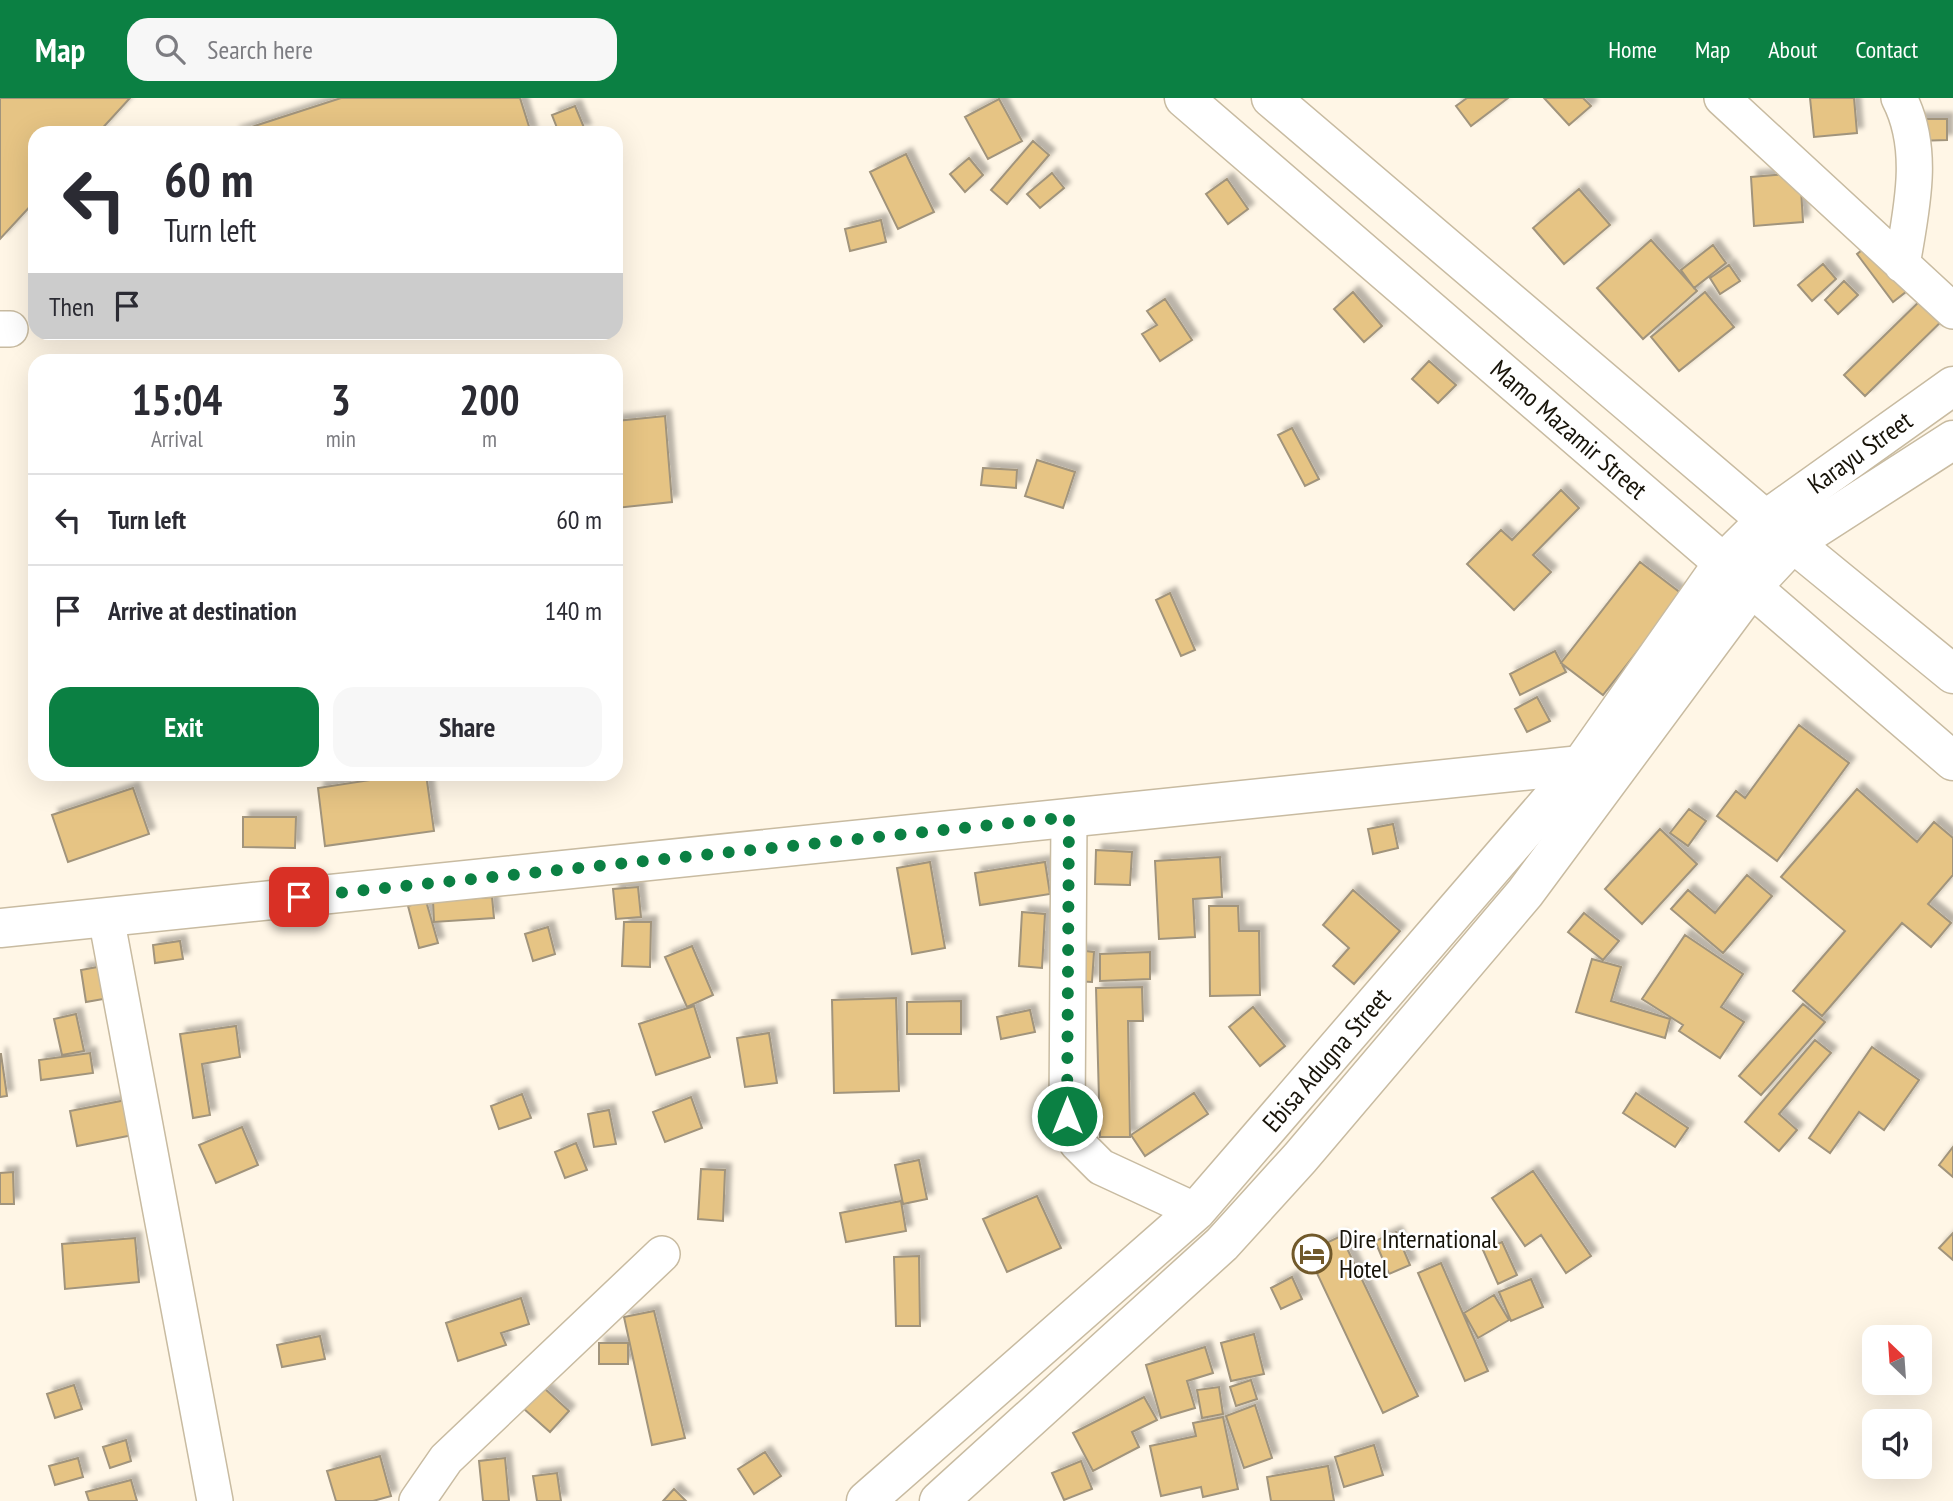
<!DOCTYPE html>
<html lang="en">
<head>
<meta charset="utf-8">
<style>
  body { margin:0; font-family:"PT Sans Narrow",sans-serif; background:#f7f7f7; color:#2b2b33; height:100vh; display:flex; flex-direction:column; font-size:26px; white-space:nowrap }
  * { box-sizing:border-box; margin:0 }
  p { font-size:23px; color:#7c7c81 }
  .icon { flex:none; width:38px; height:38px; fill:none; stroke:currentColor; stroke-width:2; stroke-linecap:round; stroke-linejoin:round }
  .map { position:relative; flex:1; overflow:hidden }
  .sheet { position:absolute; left:28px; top:256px; width:595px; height:427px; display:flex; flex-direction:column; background:#fff; border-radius:21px; box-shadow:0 7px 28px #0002 }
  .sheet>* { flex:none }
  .banner { position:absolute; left:28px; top:28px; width:595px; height:214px; border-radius:21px; box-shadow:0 7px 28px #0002; background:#fff; color:#2b2b33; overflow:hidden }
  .needle { width:46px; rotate:335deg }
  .fabs { position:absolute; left:1862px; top:1227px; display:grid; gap:14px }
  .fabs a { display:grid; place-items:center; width:70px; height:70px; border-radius:14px; background:#fff; box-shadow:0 7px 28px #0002; font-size:35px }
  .pin { position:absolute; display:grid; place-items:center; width:60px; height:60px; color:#fff; margin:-30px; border-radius:14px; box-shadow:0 4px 10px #0006 }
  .me { position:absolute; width:77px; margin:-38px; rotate:0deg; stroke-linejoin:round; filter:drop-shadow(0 0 5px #0008) }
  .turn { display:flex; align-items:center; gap:24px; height:147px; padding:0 21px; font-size:32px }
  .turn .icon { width:91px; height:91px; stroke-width:2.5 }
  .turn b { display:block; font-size:49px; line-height:60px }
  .then { display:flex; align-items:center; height:66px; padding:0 21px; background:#0003; gap:14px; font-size:26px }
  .eta { display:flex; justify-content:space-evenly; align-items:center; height:119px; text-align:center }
  .eta b { font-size:42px; font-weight:600; line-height:49px }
  .primary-button { display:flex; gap:14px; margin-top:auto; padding:14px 21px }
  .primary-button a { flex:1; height:80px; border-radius:21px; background:#0b8043; color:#fff; font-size:28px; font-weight:600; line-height:80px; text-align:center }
  .primary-button a+a { background:#f7f7f7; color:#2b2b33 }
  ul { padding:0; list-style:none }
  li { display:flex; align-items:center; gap:21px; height:91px; padding:0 21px; border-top:2px solid #e1e1e2 }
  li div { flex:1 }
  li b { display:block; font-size:26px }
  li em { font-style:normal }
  header { display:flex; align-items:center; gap:42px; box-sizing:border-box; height:98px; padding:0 35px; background:#0b8043; color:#fff }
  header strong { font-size:33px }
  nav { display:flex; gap:38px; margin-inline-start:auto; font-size:24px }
  .search { width:490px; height:63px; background:#f7f7f7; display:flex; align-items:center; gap:18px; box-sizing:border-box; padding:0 24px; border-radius:21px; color:#7c7c81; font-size:26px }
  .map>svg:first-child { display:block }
</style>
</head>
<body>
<header>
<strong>Map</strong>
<div class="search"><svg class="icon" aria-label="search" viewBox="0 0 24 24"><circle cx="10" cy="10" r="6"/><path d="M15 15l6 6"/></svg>Search here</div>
<nav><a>Home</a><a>Map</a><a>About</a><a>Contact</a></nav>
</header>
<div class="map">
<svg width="1953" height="1403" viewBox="0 0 1953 1403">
  <defs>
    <filter id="shadow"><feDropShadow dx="6" dy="-6" stdDeviation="2" flood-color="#0004"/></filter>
  </defs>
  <rect width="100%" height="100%" fill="#fff6e6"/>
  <path fill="#e6c484" stroke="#a1947c" stroke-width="2" filter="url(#shadow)" d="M0 0H130L98 35H35V103L0 141Z
    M341 0H520L531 35H233Z
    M1467 0H1508L1471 28 1456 8Z
    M1544 0H1583L1591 8 1569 27Z
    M1810 0H1854L1857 35 1814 39Z
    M999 1 1022 43 988 61 965 19Z
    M575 8 585 32 559 35 552 17Z
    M1915 21H1947V42L1916 43Z
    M1033 43 1049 57 1007 106 991 92Z
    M906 56 934 114 898 131 870 74Z
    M969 60 983 77 965 94 950 76Z
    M1052 75 1064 90 1040 110 1027 96Z
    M1800 75 1803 124 1754 128 1751 79Z
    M1227 81 1248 111 1228 126 1206 96Z
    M1579 91 1610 127 1564 166 1533 130Z
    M881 122 886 144 850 153 845 131Z
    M1880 138 1916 186 1893 204 1857 156Z
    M1651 142 1697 193 1643 241 1597 190Z
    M1713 147 1726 165 1694 190 1681 172Z
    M1823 166 1836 181 1812 203 1798 187Z
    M1729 167 1740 183 1720 196 1710 180Z
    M1844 183 1858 197 1838 216 1825 202Z
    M1353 194 1382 228 1364 244 1334 211Z
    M1705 194 1734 229 1679 273 1651 239Z
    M1929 194 1950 215 1865 298 1844 277Z
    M1165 201 1192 242 1160 263 1142 236 1157 227 1147 213Z
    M1429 263 1456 287 1438 305 1412 281Z
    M665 318 672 404 616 410V323Z
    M1292 330 1319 381 1305 388 1278 337Z
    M1037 362 1075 374 1063 410 1025 398Z
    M983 370 1017 372 1016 390 981 387Z
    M1561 392 1579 410 1533 457 1551 474 1514 512 1467 466 1501 432 1512 442Z
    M1640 464 1682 496 1603 597 1561 565Z
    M1170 495 1195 552 1181 558 1156 502Z
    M1555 553 1566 574 1520 597 1510 576Z
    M1537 599 1550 623 1527 634 1515 611Z
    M1799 627 1849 665 1777 763 1717 718 1736 693 1745 700Z
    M376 676H426L434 733 325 748 318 690 377 681Z
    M133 690 149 736 68 764 52 717Z
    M1857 691 1917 744 1934 724 1953 740V777L1928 806 1951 825 1931 849 1902 825 1822 918 1793 893 1845 833 1781 779Z
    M1689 711 1706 723 1688 748 1670 735Z
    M243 719H296L295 750 243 749Z
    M1393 726 1398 750 1373 756 1368 731Z
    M1660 731 1697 766 1642 826 1605 791Z
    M1096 752 1132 754 1130 787 1095 786Z
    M1220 759 1222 799 1193 801 1195 839 1159 841 1155 763Z
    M930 764 945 850 912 856 897 770Z
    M1045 764 1050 796 980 807 975 775Z
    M1747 777 1772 798 1723 855 1671 811 1688 792 1715 815Z
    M638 789 641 819 616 821 613 791Z
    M1353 792 1400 833 1354 886 1333 868 1349 850 1323 827Z
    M492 799 494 820 434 824 433 803Z
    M426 803 438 845 419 850 408 808Z
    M1209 808H1238L1239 833H1259L1260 897 1210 898Z
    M1022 814 1045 816 1042 870 1019 868Z
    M1584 815 1619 843 1603 862 1568 834Z
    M624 824H651L650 869 622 868Z
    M548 829 555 856 533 863 525 836Z
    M1685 837 1743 876 1721 909 1744 924 1720 960 1679 933 1683 927 1642 901Z
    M180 843 183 861 155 865 153 847Z
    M692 848 713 897 687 909 665 859Z
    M1076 852 1094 854 1092 884 1073 883Z
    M1150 854V881L1100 883V856Z
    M1592 861 1621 869 1611 903 1670 921 1665 940 1576 914Z
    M103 868 109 900 86 904 81 872Z
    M1142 889 1143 923H1128L1130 1039H1100L1096 890Z
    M896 900 899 993 834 995 832 902Z
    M961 903V936H907V904Z
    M1803 906 1825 924 1761 997 1739 978Z
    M694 908 710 959 656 977 639 926Z
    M1253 909 1285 948 1260 968 1229 929Z
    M1030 912 1035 934 1001 941 997 919Z
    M76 916 84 953 62 957 54 921Z
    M236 928 240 959 202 966 210 1017 193 1020 180 936Z
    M769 935 777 985 745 989 737 940Z
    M1815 942 1831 955 1779 1016 1797 1032 1779 1053 1745 1024Z
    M1872 949 1919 982 1884 1032 1859 1014 1830 1055 1809 1040Z
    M90 955 93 975 41 982 39 962Z
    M1 956 7 998 0 999V956Z
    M1194 995 1208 1016 1145 1058 1131 1037Z
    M1636 995 1688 1030 1675 1049 1623 1015Z
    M522 996 531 1020 499 1031 491 1008Z
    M691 999 702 1030 665 1044 653 1014Z
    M126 1002 133 1037 77 1048 70 1013Z
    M609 1012 616 1046 594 1049 588 1016Z
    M242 1029 258 1067 216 1085 199 1047Z
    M576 1045 587 1072 565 1080 555 1054Z
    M1953 1049V1079L1939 1067Z
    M919 1062 927 1101 903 1106 895 1067Z
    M701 1071 725 1072 723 1123 698 1121Z
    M1533 1073 1591 1158 1566 1175 1541 1137 1525 1148 1492 1100Z
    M13 1074 14 1106H0V1075Z
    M1037 1098 1061 1150 1007 1174 983 1121Z
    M901 1103 906 1133 846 1144 840 1115Z
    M1396 1134 1410 1167 1389 1176 1375 1143Z
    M1953 1135V1162L1939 1150Z
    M1341 1138 1418 1298 1383 1315 1307 1154Z
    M135 1140 139 1184 65 1191 62 1146Z
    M1502 1144 1517 1177 1498 1186 1483 1152Z
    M919 1158 920 1228H896L894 1159Z
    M1441 1165 1488 1273 1465 1283 1418 1175Z
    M1292 1179 1302 1201 1281 1211 1271 1190Z
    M1531 1181 1543 1209 1511 1223 1499 1194Z
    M1494 1197 1509 1222 1478 1240 1464 1215Z
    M521 1200 529 1226 501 1235 506 1247 458 1263 446 1225Z
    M654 1213 685 1340 652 1347 624 1219Z
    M1254 1236 1264 1276 1231 1283 1221 1245Z
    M320 1238 325 1261 282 1269 277 1247Z
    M599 1245H628V1266H599Z
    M1205 1249 1213 1275 1187 1283 1195 1310 1161 1320 1146 1267Z
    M1251 1282 1257 1301 1236 1308 1230 1289Z
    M74 1287 82 1311 55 1320 47 1296Z
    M1219 1289 1223 1316 1202 1320 1197 1292Z
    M544 1290 569 1313 550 1334 524 1311Z
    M1144 1299 1157 1322 1132 1334 1139 1349 1093 1373 1073 1335Z
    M1255 1307 1272 1360 1244 1370 1226 1318Z
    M1223 1319 1238 1391 1203 1399 1201 1389 1161 1398 1150 1348 1196 1338 1193 1325Z
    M126 1342 131 1363 110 1370 103 1349Z
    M1374 1347 1383 1377 1344 1389 1335 1359Z
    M765 1354 781 1378 754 1396 738 1371Z
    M380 1358 391 1398 373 1403H336L327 1373Z
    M78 1360 83 1379 55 1387 49 1368Z
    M505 1360 509 1403H483L479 1363Z
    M1081 1363 1092 1391 1064 1402 1052 1375Z
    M1328 1368 1334 1403H1271L1267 1379Z
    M557 1375 561 1403H537L533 1378Z
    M131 1382 137 1403H89L86 1394Z
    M674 1391 686 1403H663Z"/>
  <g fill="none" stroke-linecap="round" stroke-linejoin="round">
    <defs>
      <path id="minor" d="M1722 0 1953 213
        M1899 0C1926 52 1911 113 1902 167
        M0 231H10
        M1069 719 1067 1018 1077 1045 1101 1069 1196 1113
        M106 819 215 1403
        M417 1403 446 1361 662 1156"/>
      <path id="tertiary" d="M0 830 1581 667"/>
      <g id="secondary">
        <path id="s1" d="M866 1403 1196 1113 1581 667 1723 465 1768 420 1953 288"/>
        <path d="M939 1403 1222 1146 1300 1060 1525 795 1751 490 1793 445 1953 342"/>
      </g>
      <g id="primary">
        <path id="s2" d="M1184 0 1953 663"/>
        <path d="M1271 0 1793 445 1953 576"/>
      </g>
    </defs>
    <use href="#minor" stroke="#c8bba1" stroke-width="38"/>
    <use href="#tertiary" stroke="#c8bba1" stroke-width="41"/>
    <use href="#secondary" stroke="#c8bba1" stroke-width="41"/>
    <use href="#primary" stroke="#c8bba1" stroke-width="41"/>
    <use href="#minor" stroke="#fff" stroke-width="35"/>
    <use href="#tertiary" stroke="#fff" stroke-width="38"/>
    <use href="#secondary" stroke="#fff" stroke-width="38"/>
    <use href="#primary" stroke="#fff" stroke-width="38"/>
  </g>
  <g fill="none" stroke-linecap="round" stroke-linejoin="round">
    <path stroke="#0b8043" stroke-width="12" stroke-dasharray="0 21.6" d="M299 799 1069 719 1067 1018"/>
  </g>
  <defs>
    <symbol id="hotel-ring" viewBox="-11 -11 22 22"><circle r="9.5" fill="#fff" stroke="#71592a" stroke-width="1.5"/><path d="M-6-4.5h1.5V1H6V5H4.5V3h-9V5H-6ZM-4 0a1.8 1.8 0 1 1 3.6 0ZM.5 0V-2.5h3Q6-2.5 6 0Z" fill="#71592a"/></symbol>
  </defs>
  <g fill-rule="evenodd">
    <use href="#hotel-ring" x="1290" y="1134" width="44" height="44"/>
  </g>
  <g text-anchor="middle" stroke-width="5" stroke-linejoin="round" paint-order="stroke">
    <g font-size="26" fill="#171309" stroke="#fff">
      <text dy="9" stroke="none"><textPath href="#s2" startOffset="508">Mamo Mazamir Street</textPath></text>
      <text dy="9" stroke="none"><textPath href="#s1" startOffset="1452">Karayu Street</textPath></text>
      <text dy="9" stroke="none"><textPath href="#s1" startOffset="639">Ebisa Adugna Street</textPath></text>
    </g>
    <g font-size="26" fill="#171309" stroke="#fff" text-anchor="start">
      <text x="1339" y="1150">Dire International<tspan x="1339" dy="30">Hotel</tspan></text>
    </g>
  </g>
</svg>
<div class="fabs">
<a><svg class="needle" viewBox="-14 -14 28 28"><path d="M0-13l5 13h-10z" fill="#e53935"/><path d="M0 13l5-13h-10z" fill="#7c7c81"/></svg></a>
<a><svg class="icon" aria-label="sound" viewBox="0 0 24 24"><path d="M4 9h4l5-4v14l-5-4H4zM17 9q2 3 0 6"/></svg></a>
</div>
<div class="pin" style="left:299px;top:799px;background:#d93025"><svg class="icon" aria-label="arrive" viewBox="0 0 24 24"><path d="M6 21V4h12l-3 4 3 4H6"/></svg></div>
<svg class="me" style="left:1067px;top:1018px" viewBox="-20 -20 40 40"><circle r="17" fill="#0b8043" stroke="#fff" stroke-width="3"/><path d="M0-11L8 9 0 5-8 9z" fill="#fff"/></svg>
<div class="banner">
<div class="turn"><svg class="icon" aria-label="left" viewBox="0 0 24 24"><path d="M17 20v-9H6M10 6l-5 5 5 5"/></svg><div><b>60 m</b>Turn left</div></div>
<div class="then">Then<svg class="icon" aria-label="arrive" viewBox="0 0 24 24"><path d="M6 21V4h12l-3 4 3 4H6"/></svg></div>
</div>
<section class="sheet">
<div class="eta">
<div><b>15:04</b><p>Arrival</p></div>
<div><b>3</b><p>min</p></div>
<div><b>200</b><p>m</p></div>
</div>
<ul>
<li><svg class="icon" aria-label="left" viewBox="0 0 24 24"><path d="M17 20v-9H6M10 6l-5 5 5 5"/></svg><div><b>Turn left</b></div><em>60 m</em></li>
<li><svg class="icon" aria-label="arrive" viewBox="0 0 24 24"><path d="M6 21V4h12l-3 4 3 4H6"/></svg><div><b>Arrive at destination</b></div><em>140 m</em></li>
</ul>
<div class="primary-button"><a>Exit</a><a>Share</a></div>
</section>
</div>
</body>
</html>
